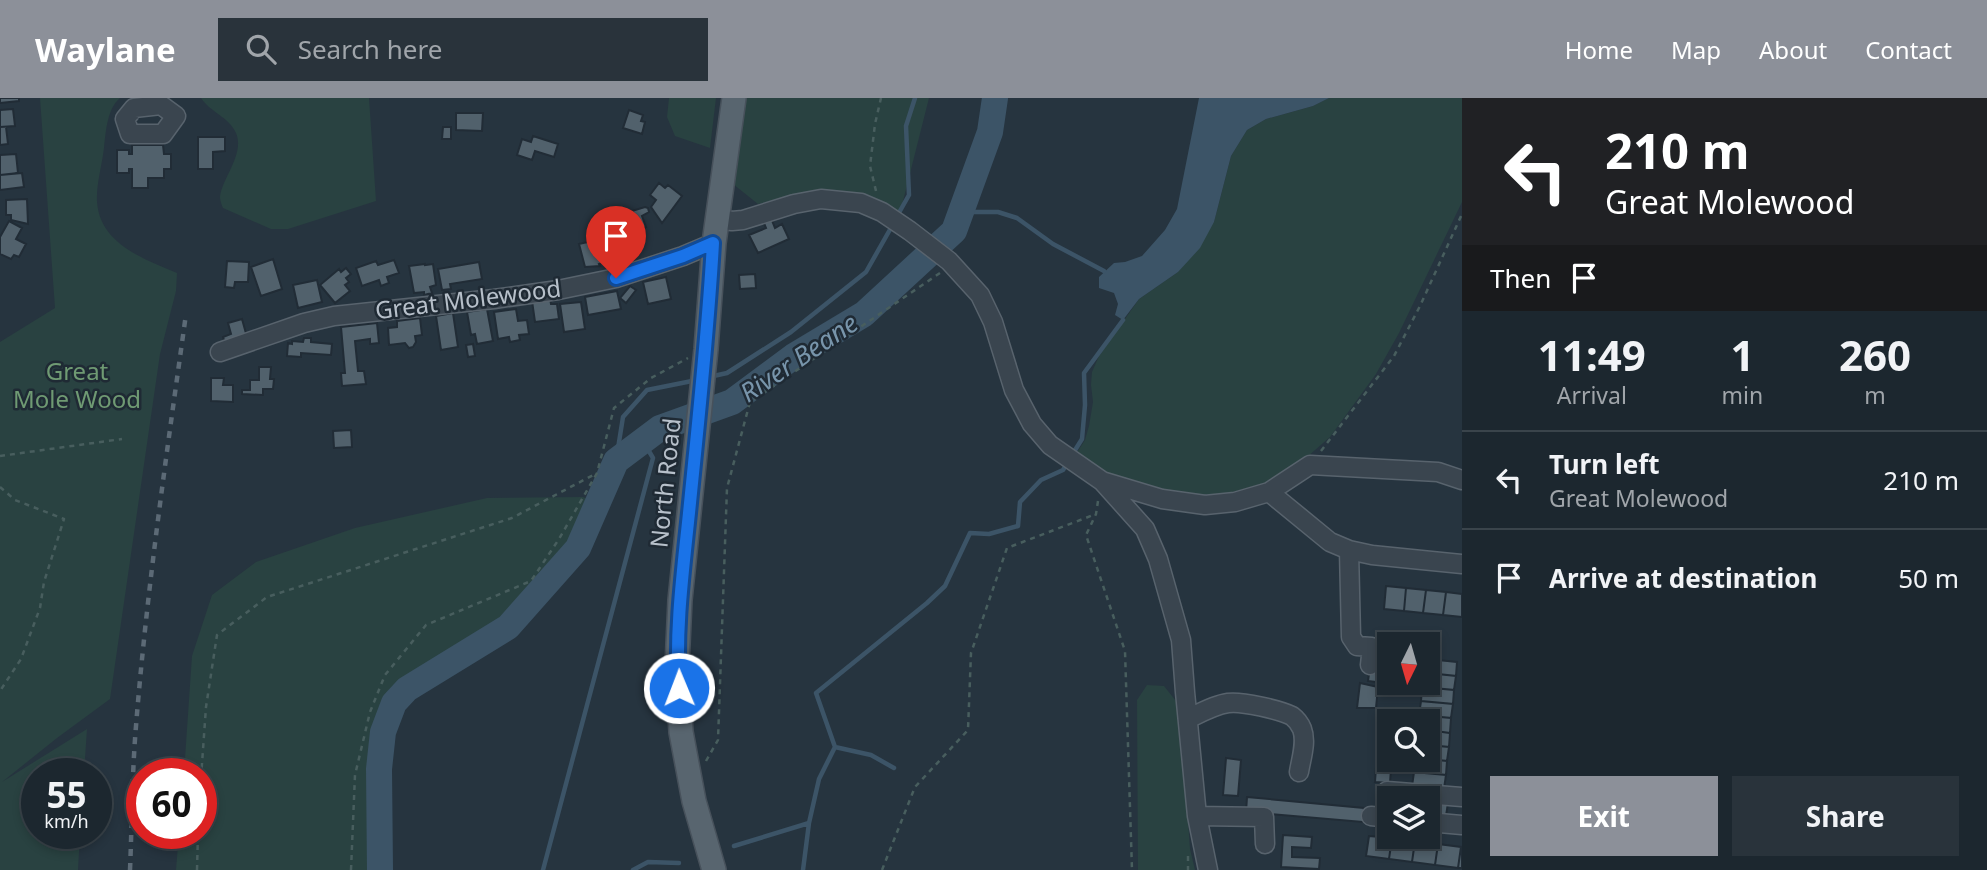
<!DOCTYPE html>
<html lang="en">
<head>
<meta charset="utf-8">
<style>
  body { margin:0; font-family:"Noto Sans",sans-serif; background:#29333b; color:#f1f3f6; height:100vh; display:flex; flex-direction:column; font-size:26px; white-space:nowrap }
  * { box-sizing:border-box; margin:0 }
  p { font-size:23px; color:#a0a5aa }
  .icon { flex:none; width:38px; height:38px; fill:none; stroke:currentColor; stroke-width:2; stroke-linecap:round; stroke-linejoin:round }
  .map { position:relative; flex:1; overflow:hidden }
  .panel { display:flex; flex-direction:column; background:#1c272f; width:525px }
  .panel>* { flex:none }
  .banner { background:#202124; color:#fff; overflow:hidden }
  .needle { width:46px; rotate:185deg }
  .tools { position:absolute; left:1377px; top:534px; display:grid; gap:14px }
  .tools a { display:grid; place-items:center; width:63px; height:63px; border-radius:0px; background:#1c272f; box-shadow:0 4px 10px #0003,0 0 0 2px #3a444b; font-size:35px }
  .speed { position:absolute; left:21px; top:660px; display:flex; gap:14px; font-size:35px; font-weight:700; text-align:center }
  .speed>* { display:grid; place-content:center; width:91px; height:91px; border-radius:50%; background:#1c272f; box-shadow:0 4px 10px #0003,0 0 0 2px #3a444b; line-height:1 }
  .speed small { font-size:18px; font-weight:400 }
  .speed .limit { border:10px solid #d22; background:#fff; color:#111 }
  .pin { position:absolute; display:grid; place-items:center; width:60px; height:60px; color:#fff; margin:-72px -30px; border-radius:50% 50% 50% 0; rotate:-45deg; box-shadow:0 0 7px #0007 }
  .pin .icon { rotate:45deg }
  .me { position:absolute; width:77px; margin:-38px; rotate:359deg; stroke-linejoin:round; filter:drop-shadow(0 0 5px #0008) }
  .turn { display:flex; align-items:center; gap:24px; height:147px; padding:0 28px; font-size:32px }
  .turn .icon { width:91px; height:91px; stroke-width:2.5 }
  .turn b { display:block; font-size:49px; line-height:60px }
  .then { display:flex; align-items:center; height:66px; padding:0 28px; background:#0003; gap:14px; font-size:26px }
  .eta { display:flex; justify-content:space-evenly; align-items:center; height:119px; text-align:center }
  .eta b { font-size:42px; font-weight:700; line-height:49px }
  .button { display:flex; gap:14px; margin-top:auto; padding:14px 28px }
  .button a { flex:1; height:80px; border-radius:0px; background:#8c9099; color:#fff; font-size:28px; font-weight:700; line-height:80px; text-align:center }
  .button a+a { background:#29333b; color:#f1f3f6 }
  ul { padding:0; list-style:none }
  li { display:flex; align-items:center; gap:21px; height:98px; padding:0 28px; border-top:2px solid #3a444b }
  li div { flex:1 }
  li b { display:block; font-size:26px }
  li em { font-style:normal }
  header { display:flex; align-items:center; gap:42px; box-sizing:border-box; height:98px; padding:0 35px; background:#8c9099; color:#fff }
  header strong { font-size:33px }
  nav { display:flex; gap:38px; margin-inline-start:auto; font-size:24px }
  .search { width:490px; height:63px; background:#29333b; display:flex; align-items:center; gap:18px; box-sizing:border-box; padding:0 24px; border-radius:0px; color:#a0a5aa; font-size:26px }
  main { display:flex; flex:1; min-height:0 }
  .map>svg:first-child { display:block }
</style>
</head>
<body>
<header>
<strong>Waylane</strong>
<div class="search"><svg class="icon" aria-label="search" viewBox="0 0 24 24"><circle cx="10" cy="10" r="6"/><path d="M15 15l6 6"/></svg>Search here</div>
<nav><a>Home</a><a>Map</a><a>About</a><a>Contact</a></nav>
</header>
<main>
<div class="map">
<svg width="1462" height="772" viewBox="0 0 1462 772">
  <rect width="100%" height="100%" fill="#26343f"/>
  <path fill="#294241" d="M40 0H120C107 11 106 33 104 50 102 67 96 87 97 104 100 146 144 161 177 175L176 193 160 256 110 601 57 640 2 684 87 631 84 675 37 676V735H80L78 772H0V244L55 210Z
    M201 0H369L376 103 288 131H271L223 110C222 108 220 102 220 99 222 80 245 56 236 35 229 19 210 14 201 0Z
    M669 0H716L710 50 675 38 667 19Z
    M743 0H929L899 119 858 98 805 95 758 106 733 86Z
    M1329 0H1462V104L1399 235 1376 276 1330 339 1307 359 1265 385 1230 395 1192 398 1113 382 1076 356 1085 342 1089 328 1093 304 1091 287 1092 274 1099 258 1139 201 1178 174 1214 124 1231 58 1247 32 1266 21 1313 8Z
    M583 399 601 407 536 501 488 540 416 576 380 617 368 662 370 772H176L179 735H201V676L184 675 192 558 212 497 256 464 355 430 487 400Z
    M1147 587 1164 588 1180 608 1190 751 1195 772H1138L1137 602Z"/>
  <path fill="#3c5467" d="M1199 0H1329L1313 8 1266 21 1247 32 1231 58 1214 124 1200 150 1178 174 1139 201 1123 222 1115 217 1118 206 1114 195 1099 190V179L1114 165 1125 164 1142 158 1165 132 1177 111Z"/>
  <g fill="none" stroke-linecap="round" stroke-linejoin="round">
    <path stroke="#3c5467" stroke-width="4.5" d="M961 114H998L1017 120 1053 146 1104 173
      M896 120 909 97 906 28 915 0
      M709 279 727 275 791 234 866 174 892 128
      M1072 357 1082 341 1085 307 1084 275 1123 222
      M616 363 623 319 647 292 697 282
      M835 649 871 657 894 670
      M734 748 809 725
      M543 772 653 360 643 343
      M633 772 648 764 679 765
      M803 772 809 725 819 681 835 649 816 595 927 505 945 488 970 435 989 436 1018 428 1020 404 1041 382 1063 372 1068 364"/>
    <path stroke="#3c5467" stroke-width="26" d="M380 772 379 671 383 634 394 605 407 591 508 529 578 450 616 363 660 330 732 304 794 258 864 216 954 133 990 34 995 0"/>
  </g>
  <path fill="#51616c" stroke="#212c36" stroke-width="2" d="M0 0H19V3L0 5Z
    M13 11 15 28 0 29V12Z
    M629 12 643 17 641 23 645 24 642 36 623 30Z
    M456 15H483L482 33 456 32Z
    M0 29H6L8 46 0 47Z
    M443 29H451V41H442Z
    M533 38 558 46 554 59 535 53 532 62 517 57 522 41 531 44Z
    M198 39H225V53L213 54V71H198Z
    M132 47H163L164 56H171V71H164V80H148V90H132V71H129V75H117V52H129V56H132Z
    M16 56 18 75 0 77V57Z
    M22 75 24 89 0 92V77Z
    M659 85 665 90 668 87 682 98 662 125 651 109 656 102 650 97Z
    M27 101 28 126 11 122V117H6V102Z
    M645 109 648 110 649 114 642 118 646 129 632 133 633 138 619 142 612 119Z
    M602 120 606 132 597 134 593 122Z
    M771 120 775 130 782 126 789 141 758 155 749 137 766 130 763 123Z
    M9 123 22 130 16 141 26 146 19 159 14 157 11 161 0 156V139Z
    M596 142 602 165 599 166 600 168 585 169 579 146Z
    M273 161 282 191 261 198 251 169Z
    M394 162 399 175 387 179 389 185 381 188 379 182 362 188 356 170 376 163 378 167Z
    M227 163 249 164 248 184H235L234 190 225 189Z
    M479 164 482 181 450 186 451 191 442 192 438 171Z
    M425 166V167L433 166 436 187 430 189 432 195 424 197V194L414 195 409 168Z
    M346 170 351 176 346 180 349 184 345 187 350 193 335 205 320 187 339 171 341 174Z
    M755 176 756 190 740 191 739 177Z
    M666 179 671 201 648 206 643 184Z
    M317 182 322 204 298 210 293 187Z
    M630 188 636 192 626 205 620 200Z
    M617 193 621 211 588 217 585 199Z
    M550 200 551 206H557L559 221 535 224 532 203Z
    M581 204 585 231 564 234 560 206Z
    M487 211 493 243 477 246 475 236 471 237 467 214Z
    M516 211 518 223 527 222 529 236 519 237 520 242 510 244 509 239 498 241 494 214Z
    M453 215 458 249 441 252 436 218Z
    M420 220 422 237 415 238 416 244 413 249 409 250 405 245 389 247 388 230 397 229V223Z
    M242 221 247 239 225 245 223 239 231 236 228 225Z
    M377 225 379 245 370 246V241L355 243 358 273H364L366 286 342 288 341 275H345L341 229Z
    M304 240H311V244L332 246 331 257 301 255V259L287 258 288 245 292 246V243L303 244Z
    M473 246 475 258 468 259 466 247Z
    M259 269H271L270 281H274L273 291H263V297L242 296V292H250V282H259Z
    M211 280H224L223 287H233V304L211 303Z
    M351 332 352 349 334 350 333 333Z
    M1386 488 1406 490 1404 513 1384 511Z
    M1406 490 1426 492 1423 515 1404 513Z
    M1426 492 1446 494 1443 517 1423 515Z
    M1446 494 1462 496V519L1443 517Z
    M1428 561 1457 564 1456 578 1428 575Z
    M1370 569 1378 570 1376 584 1368 583Z
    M1428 575 1456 578 1454 592 1422 589 1423 584H1428Z
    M1360 585 1378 589 1376 610H1357Z
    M1422 589 1454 592 1453 606 1421 603Z
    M1421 603 1453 606 1451 620 1419 617Z
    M1419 617 1451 620 1450 635 1428 632V623H1419Z
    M1428 632 1450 635 1449 649 1428 647Z
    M1428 647 1449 649 1447 663 1428 661Z
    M1226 660 1241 662 1238 698 1223 697Z
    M1428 661 1447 663 1446 677 1414 674 1415 662Z
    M1376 669 1391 671 1390 685 1375 684Z
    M1414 674 1446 677 1444 691 1412 688Z
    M1247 699 1364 710 1363 724 1246 714Z
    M1433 703 1448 705 1446 718 1432 717Z
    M1283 737 1312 739 1311 750 1292 749V759L1320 760 1319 771 1281 769Z
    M1369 738 1392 740 1389 761 1366 758Z
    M1392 740 1415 743 1412 764 1389 761Z
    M1415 743 1438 746 1435 767 1412 764Z
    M1438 746 1461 749 1458 770 1435 767Z
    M1461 749H1462V770H1458Z"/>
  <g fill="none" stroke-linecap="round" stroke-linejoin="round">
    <defs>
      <path id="minor" d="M161 7 176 18 163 36H130L125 21 134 10Z
        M717 121 732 123 743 122 794 106 821 101 861 105 882 114 910 133 949 163 980 197 993 224 1014 292 1032 326 1050 347 1102 383 1145 431 1158 461 1181 542 1185 594 1197 718 1208 772
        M220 254 304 225 334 218 494 201 558 192 616 180 683 158 714 145
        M1102 383 1162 401 1205 407 1235 404 1269 394 1310 367 1438 374 1462 382
        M1269 394 1330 444 1349 452 1372 457 1462 466
        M1349 452 1351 539 1357 548 1372 549 1370 567
        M1188 621C1200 615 1214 607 1228 605 1242 603 1280 612 1292 618 1296 621 1300 626 1302 631 1307 644 1301 661 1299 674
        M1387 693 1462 699
        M1197 718 1264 719 1265 746
        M1371 718 1390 720
        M1428 724 1462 727"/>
      <path id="major" d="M714 772 694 703 681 634 677 568 680 502 706 251 714 145 734 0"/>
    </defs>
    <use href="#minor" stroke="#58636d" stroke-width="21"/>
    <use href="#major" stroke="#47515b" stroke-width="26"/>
    <path stroke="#485e5e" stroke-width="2.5" stroke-dasharray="5 5" stroke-linecap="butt" d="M876 93 870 68 875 26 881 0
      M1321 353 1394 258 1420 208 1462 116
      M0 358 122 341
      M0 389 15 402 64 421 44 484 40 510 21 561 0 593
      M1098 403 1096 416 1086 437 1125 553 1132 772
      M706 663 718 642 727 390 750 304 940 175
      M201 680 206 609 217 537 267 499 512 420 597 375
      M1188 758V772
      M197 772 198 735
      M351 772 355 677 370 614 385 577 426 527 531 483 559 441 597 375 614 310 651 280 688 260
      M882 772 915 689 968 632 971 555 1007 450 1096 416"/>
    <use href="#minor" stroke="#3a454f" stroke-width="18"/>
    <use href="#major" stroke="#58656f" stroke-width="23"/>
    <path stroke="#5c6a76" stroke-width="4.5" stroke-dasharray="7 7" stroke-linecap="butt" d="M130 772C132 724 132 676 136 628 147 490 167 353 186 216"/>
  </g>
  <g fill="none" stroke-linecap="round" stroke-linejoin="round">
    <defs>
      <path id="route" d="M616 180 683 158 713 145C708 235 698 325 689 415 683 473 675 532 679 590"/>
    </defs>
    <use href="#route" stroke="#114b97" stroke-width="18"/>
    <use href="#route" stroke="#1a73e8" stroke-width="12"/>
  </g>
  <g text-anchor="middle" stroke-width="5" stroke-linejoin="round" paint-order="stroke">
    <g font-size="24" fill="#b7c0ca" stroke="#1f2a34">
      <text transform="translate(468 202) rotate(-7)" y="8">Great Molewood</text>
      <text transform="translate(666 385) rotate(-84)" y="8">North Road</text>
    </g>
    <g font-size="24" fill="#6f9a73" stroke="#1f2a34">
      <text x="77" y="282">Great<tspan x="77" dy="28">Mole Wood</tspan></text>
    </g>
    <g font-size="26" font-style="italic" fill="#7895ab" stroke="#1f2a34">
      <text transform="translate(799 260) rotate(-34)" y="9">River Beane</text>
    </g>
  </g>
</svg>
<div class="tools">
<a><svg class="needle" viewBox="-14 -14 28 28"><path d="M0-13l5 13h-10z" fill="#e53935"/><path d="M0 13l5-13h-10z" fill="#a0a5aa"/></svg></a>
<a><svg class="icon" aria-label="search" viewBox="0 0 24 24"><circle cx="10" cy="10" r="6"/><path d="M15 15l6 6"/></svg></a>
<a><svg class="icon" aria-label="layers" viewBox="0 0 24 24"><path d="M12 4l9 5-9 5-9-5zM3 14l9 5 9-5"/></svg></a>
</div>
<div class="speed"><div>55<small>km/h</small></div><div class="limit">60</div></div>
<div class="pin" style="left:616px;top:180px;background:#d93025"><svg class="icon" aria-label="arrive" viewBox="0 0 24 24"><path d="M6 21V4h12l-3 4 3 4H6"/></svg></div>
<svg class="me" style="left:679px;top:590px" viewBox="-20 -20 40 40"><circle r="17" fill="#1a73e8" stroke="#fff" stroke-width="3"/><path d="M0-11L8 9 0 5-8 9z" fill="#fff"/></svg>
</div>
<section class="panel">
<div class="banner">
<div class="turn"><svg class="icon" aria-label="left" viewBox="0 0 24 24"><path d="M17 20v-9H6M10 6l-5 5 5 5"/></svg><div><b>210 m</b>Great Molewood</div></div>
<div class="then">Then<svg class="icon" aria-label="arrive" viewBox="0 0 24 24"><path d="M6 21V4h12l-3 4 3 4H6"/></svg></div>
</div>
<div class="eta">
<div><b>11:49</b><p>Arrival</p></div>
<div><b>1</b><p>min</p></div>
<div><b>260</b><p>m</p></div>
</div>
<ul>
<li><svg class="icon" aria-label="left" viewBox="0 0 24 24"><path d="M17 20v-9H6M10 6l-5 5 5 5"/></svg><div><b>Turn left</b><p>Great Molewood</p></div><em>210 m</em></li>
<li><svg class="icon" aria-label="arrive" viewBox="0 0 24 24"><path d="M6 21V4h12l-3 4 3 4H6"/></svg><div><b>Arrive at destination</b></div><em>50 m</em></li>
</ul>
<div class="button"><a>Exit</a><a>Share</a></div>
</section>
</main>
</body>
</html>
